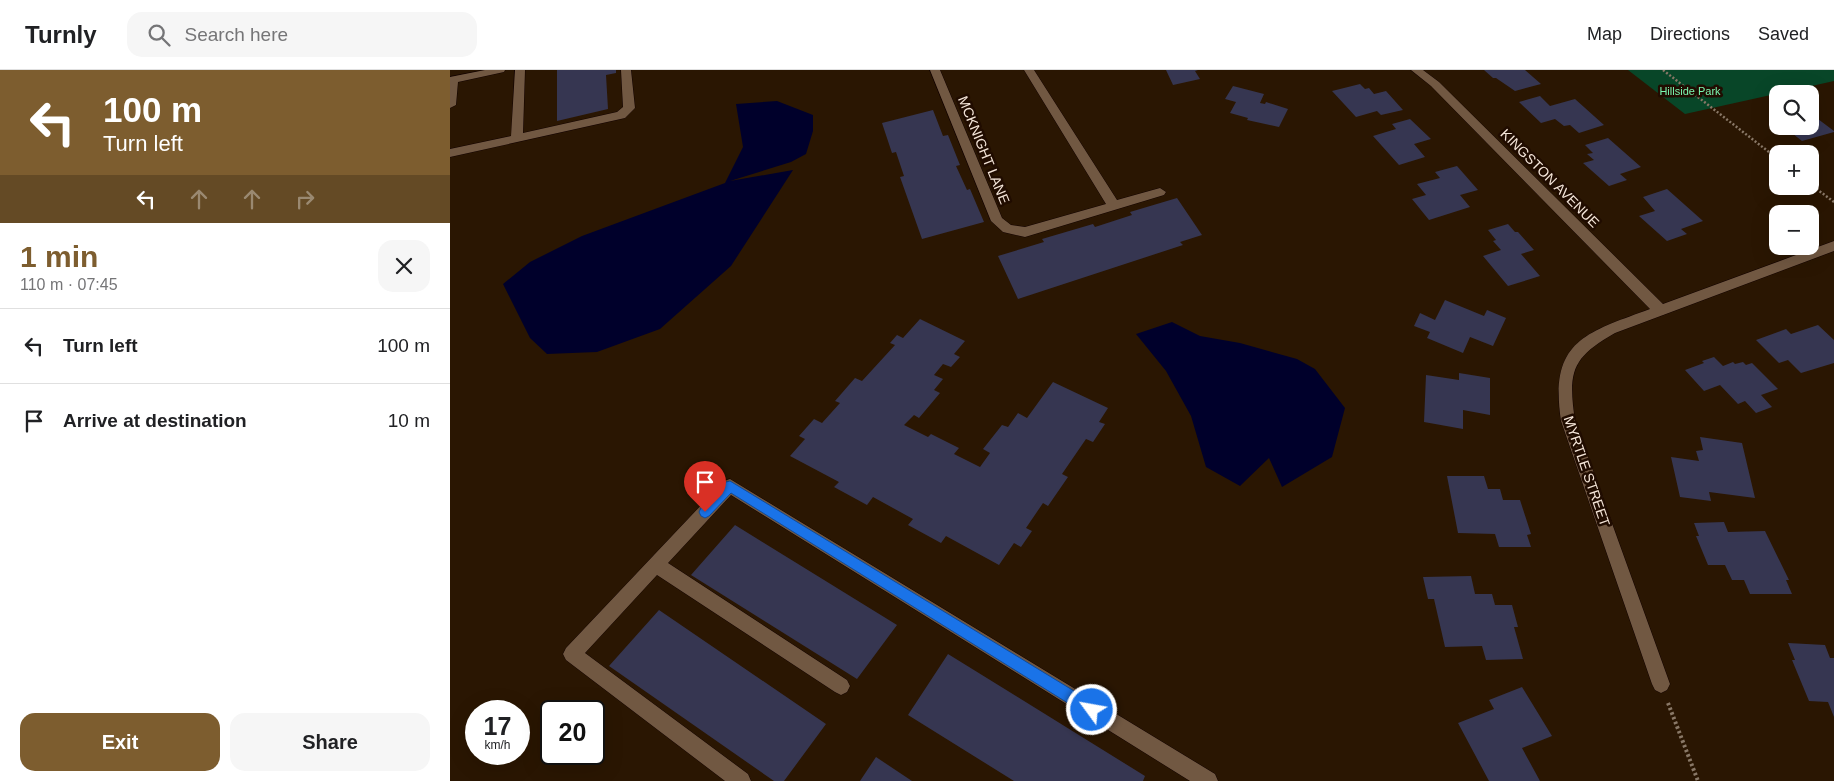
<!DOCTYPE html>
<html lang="en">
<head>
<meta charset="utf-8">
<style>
  body { margin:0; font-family:Helvetica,sans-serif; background:#f6f6f6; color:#202124; height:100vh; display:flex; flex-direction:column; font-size:19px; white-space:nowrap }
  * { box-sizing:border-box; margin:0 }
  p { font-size:16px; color:#757577 }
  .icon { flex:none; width:28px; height:28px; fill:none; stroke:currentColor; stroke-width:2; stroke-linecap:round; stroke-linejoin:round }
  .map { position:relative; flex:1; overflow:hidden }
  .details { display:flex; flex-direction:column; background:#fff; width:450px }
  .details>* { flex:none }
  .hud { background:#7d5d2f; color:#fff; overflow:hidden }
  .tools { position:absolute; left:1319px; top:15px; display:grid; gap:10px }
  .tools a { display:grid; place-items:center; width:50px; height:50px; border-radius:10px; background:#fff; box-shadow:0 5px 20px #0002; font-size:25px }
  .speed { position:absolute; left:15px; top:630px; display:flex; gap:10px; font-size:25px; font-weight:700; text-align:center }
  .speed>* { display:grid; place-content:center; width:65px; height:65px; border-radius:50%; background:#fff; box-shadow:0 5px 20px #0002; line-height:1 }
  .speed small { font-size:12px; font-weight:400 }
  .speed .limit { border:2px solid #111; border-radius:8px; background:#fff; color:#111 }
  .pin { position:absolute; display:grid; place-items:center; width:42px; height:42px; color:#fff; margin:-51px -21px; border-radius:50% 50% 50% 0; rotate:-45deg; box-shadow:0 0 5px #0007 }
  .pin .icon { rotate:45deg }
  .me { position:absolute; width:55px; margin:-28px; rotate:302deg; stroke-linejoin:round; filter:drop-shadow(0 0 4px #0008) }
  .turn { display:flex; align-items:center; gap:18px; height:105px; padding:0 20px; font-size:22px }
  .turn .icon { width:65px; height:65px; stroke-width:2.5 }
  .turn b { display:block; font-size:35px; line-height:42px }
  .lanes { display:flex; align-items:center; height:48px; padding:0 20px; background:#0003; justify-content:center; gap:25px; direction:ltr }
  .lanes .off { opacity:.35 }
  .round { display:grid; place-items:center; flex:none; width:52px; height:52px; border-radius:15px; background:#f6f6f6 }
  .headline { display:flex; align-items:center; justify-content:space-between; height:85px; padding:0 20px }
  h1 { font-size:30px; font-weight:800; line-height:38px; color:#7d5d2f }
  .primary-button { display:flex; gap:10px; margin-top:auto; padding:10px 20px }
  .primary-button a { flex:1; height:58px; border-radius:15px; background:#7d5d2f; color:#fff; font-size:20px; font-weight:800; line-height:58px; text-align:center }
  .primary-button a+a { background:#f6f6f6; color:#202124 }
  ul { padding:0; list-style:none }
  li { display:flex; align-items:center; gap:15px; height:75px; padding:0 20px; border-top:1px solid #e0e0e0 }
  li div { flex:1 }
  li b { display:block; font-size:19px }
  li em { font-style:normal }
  header { display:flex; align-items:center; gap:30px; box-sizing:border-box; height:70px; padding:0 25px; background:#fff; border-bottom:1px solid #e0e0e0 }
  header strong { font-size:24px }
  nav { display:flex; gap:28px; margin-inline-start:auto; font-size:18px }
  .search { width:350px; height:45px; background:#f6f6f6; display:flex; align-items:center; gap:12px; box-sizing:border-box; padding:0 18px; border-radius:15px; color:#757577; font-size:19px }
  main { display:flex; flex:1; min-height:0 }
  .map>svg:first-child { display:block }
</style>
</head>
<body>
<header>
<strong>Turnly</strong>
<div class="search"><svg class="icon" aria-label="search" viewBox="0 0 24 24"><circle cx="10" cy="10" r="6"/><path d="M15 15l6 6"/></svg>Search here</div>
<nav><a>Map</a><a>Directions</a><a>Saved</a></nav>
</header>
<main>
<section class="details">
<div class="hud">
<div class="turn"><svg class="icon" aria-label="left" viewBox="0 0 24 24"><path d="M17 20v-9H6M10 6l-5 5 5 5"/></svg><div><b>100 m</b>Turn left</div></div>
<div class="lanes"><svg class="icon" aria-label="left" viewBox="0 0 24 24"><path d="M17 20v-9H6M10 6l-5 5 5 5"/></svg><svg class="icon off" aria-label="ahead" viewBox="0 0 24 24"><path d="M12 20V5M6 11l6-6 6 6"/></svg><svg class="icon off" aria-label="ahead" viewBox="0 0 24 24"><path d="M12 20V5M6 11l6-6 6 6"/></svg><svg class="icon off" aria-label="right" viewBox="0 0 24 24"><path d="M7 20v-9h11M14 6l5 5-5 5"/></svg></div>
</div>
<div class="headline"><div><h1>1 min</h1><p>110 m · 07:45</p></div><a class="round"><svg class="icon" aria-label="close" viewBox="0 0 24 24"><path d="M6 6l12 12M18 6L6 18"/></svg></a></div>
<ul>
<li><svg class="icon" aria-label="left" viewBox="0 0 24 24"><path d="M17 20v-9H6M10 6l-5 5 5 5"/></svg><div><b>Turn left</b></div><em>100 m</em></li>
<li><svg class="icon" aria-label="arrive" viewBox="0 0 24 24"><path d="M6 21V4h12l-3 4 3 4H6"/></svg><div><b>Arrive at destination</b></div><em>10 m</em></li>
</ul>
<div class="primary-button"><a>Exit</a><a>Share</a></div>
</section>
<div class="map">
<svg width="1384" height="711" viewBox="0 0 1384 711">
  <rect width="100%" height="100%" fill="#2a1602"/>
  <path fill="#084628" d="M1178 0H1384V11L1235 44Z"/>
  <path fill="#00002b" d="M327 31 363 45V61L356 84 341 92 280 111 343 100 281 196 210 259 147 282 97 284 80 268 53 214 80 192 132 166 275 113 293 77 286 34Z
    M722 252 750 266 790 273 847 289 865 299 895 338 882 387 832 417 819 388 790 416 756 397 741 346 716 301 686 264Z"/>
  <path fill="#363651" d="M107 0H166V3L156 5 158 39 107 51Z
    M716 0H748L745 1 750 9 723 15Z
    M1034 0H1075L1091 14 1065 21 1046 8H1043Z
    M910 14 915 19 919 18 924 24 936 21 953 40 931 45 927 41 906 47 882 21Z
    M783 16 814 24 810 33 815 34 816 32 838 39 829 57 797 50 798 48 780 43 786 32 775 29Z
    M1090 26 1100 36 1125 29 1154 55 1129 63 1120 55 1114 56 1105 49 1091 53 1069 32Z
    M483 40 493 66 498 65 510 95 506 96 517 120 520 119 534 152 472 169 450 107 454 106 446 82 442 83 432 53Z
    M1360 43 1384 61V62L1352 71 1333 56H1360Z
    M960 49 981 69 964 74 975 87 949 95 923 66 946 59 942 54Z
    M1158 68 1191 97 1170 104 1177 110 1159 116 1133 93 1144 90 1137 84 1143 83 1135 75Z
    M1007 96 1028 120 1010 125 1020 137 979 150 962 129 976 125 967 114 990 108 985 102Z
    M1217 119 1253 151 1231 159 1237 164 1217 171 1189 146 1205 141 1193 127Z
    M727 128 752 165 730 172 733 175 568 229 548 186 594 172 592 169 643 154 645 157 682 145 680 142Z
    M1058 154 1065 162H1068L1084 180 1071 184 1090 206 1058 216 1033 186 1051 180 1043 171 1046 170 1038 160Z
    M995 230 1034 246 1037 240 1056 248 1043 276 1020 267 1013 283 977 268 980 262 964 256 970 243 985 250Z
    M470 249 515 271 504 284 510 287 501 297 493 294 484 305 493 309 484 320 490 323 469 348 464 345 454 355 478 367 481 364 509 378 504 384 530 397 540 383 533 379 552 355 558 357 568 343 577 348 603 312 658 338 649 352 655 354 643 372 636 369 612 404 618 407 598 436 593 433 576 458 582 461 571 477 564 473 549 495 496 466 491 473 458 455 463 449 423 427 417 435 384 417 389 412 340 386 355 369 349 366 364 349 372 353 390 333 385 331 405 308 412 311 445 275 440 273 447 265 453 268Z
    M1368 255 1384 270V293L1351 303 1338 290 1329 293 1306 270 1336 259 1341 264Z
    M1264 287 1273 296 1283 292 1285 294 1293 292 1296 295 1302 293 1328 319 1311 325 1322 337 1306 343 1295 331 1288 334 1270 315 1254 321 1235 300 1254 293 1252 291Z
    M1009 303 1040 308V345L1013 340V359L974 352 976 305 1009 310Z
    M1250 367 1292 373 1305 428 1259 422 1261 431 1230 427 1221 387 1249 391 1246 381 1253 380Z
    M997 406H1034L1038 419H1050L1053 430H1070L1081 464 1077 465 1081 477H1049L1045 464 1008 463Z
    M1274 452 1278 462 1315 461 1339 510H1336L1342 524H1300L1294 510H1282L1275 495H1258L1246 466H1249L1244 453Z
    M285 455 447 555 407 609 241 505Z
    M1021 506 1025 524H1042L1045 535H1062L1068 557H1064L1073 589 1036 590 1032 576 995 577 984 529H978L973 507Z
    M209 540 376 654 334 711H324L159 596Z
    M1338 573 1375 575 1380 588H1384V647L1378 632 1359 631 1342 590H1345Z
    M498 584 695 706 693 711H564L458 645Z
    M1072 617 1102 666 1072 678 1090 711H1039L1008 653 1044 639 1039 630Z
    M426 687 462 711H410Z"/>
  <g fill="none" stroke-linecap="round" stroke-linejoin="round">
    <defs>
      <path id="minor" d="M35 0H55L54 2 8 12 6 35 0 38V7Z
        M65 0H75L73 63 167 42 173 37 171 0H181L185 38 175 48 0 87V79L61 66Z
        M480 0H490L552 148 561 155 575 157 656 134 574 0H584L667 130 710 118 716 122 714 125 575 167 553 162 541 151Z
        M961 0H973L989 12 1213 234 1384 171V181L1165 263C1121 288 1118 302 1125 351L1220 614 1217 620 1211 623 1205 620 1202 614 1111 351C1099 271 1135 263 1200 239L981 16Z
        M280 409 765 704 768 711H740L281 425 218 493 397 610 400 616 397 622 391 625 385 622 207 505 135 583 298 704 301 711H275L116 590 113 584 116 578 274 411Z"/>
    </defs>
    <use href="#minor" stroke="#120200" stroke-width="1"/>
    <path stroke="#897867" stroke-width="2.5" stroke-dasharray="2 2" stroke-linecap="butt" d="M1213 0 1328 89
      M1360 114 1384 132"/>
    <path stroke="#897867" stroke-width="4" stroke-dasharray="2.5 2.5" stroke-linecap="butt" d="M1218 633 1248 711"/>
    <use href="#minor" fill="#715842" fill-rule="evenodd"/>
  </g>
  <path fill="#1a73e8" stroke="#114b97" d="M280 411 647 635 649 640 647 645 642 647 637 645 281 423 259 446 255 448 251 446 249 442 251 438 276 412Z"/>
  <g text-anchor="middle" stroke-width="5" stroke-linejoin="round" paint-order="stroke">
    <g font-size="11" fill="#7af7b0" stroke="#200c00">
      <text x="1240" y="25">Hillside Park</text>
    </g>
    <g font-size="14" fill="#f5e6d9" stroke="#200c00">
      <text transform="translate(534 80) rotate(68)" y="5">MCKNIGHT LANE</text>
      <text transform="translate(1100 108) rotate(45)" y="5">KINGSTON AVENUE</text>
      <text transform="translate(1137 401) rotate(71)" y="5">MYRTLE STREET</text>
    </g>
  </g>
</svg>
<div class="tools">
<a><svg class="icon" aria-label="search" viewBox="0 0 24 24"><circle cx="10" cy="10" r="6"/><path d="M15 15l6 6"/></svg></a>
<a>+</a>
<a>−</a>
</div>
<div class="speed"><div>17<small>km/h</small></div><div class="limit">20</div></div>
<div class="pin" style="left:255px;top:442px;background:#d93025"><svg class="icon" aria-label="arrive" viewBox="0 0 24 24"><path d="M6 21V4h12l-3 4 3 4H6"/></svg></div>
<svg class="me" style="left:642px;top:640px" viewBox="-20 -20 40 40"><circle r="17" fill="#1a73e8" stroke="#fff" stroke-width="3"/><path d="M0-11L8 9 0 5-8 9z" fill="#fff"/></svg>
</div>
</main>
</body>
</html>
